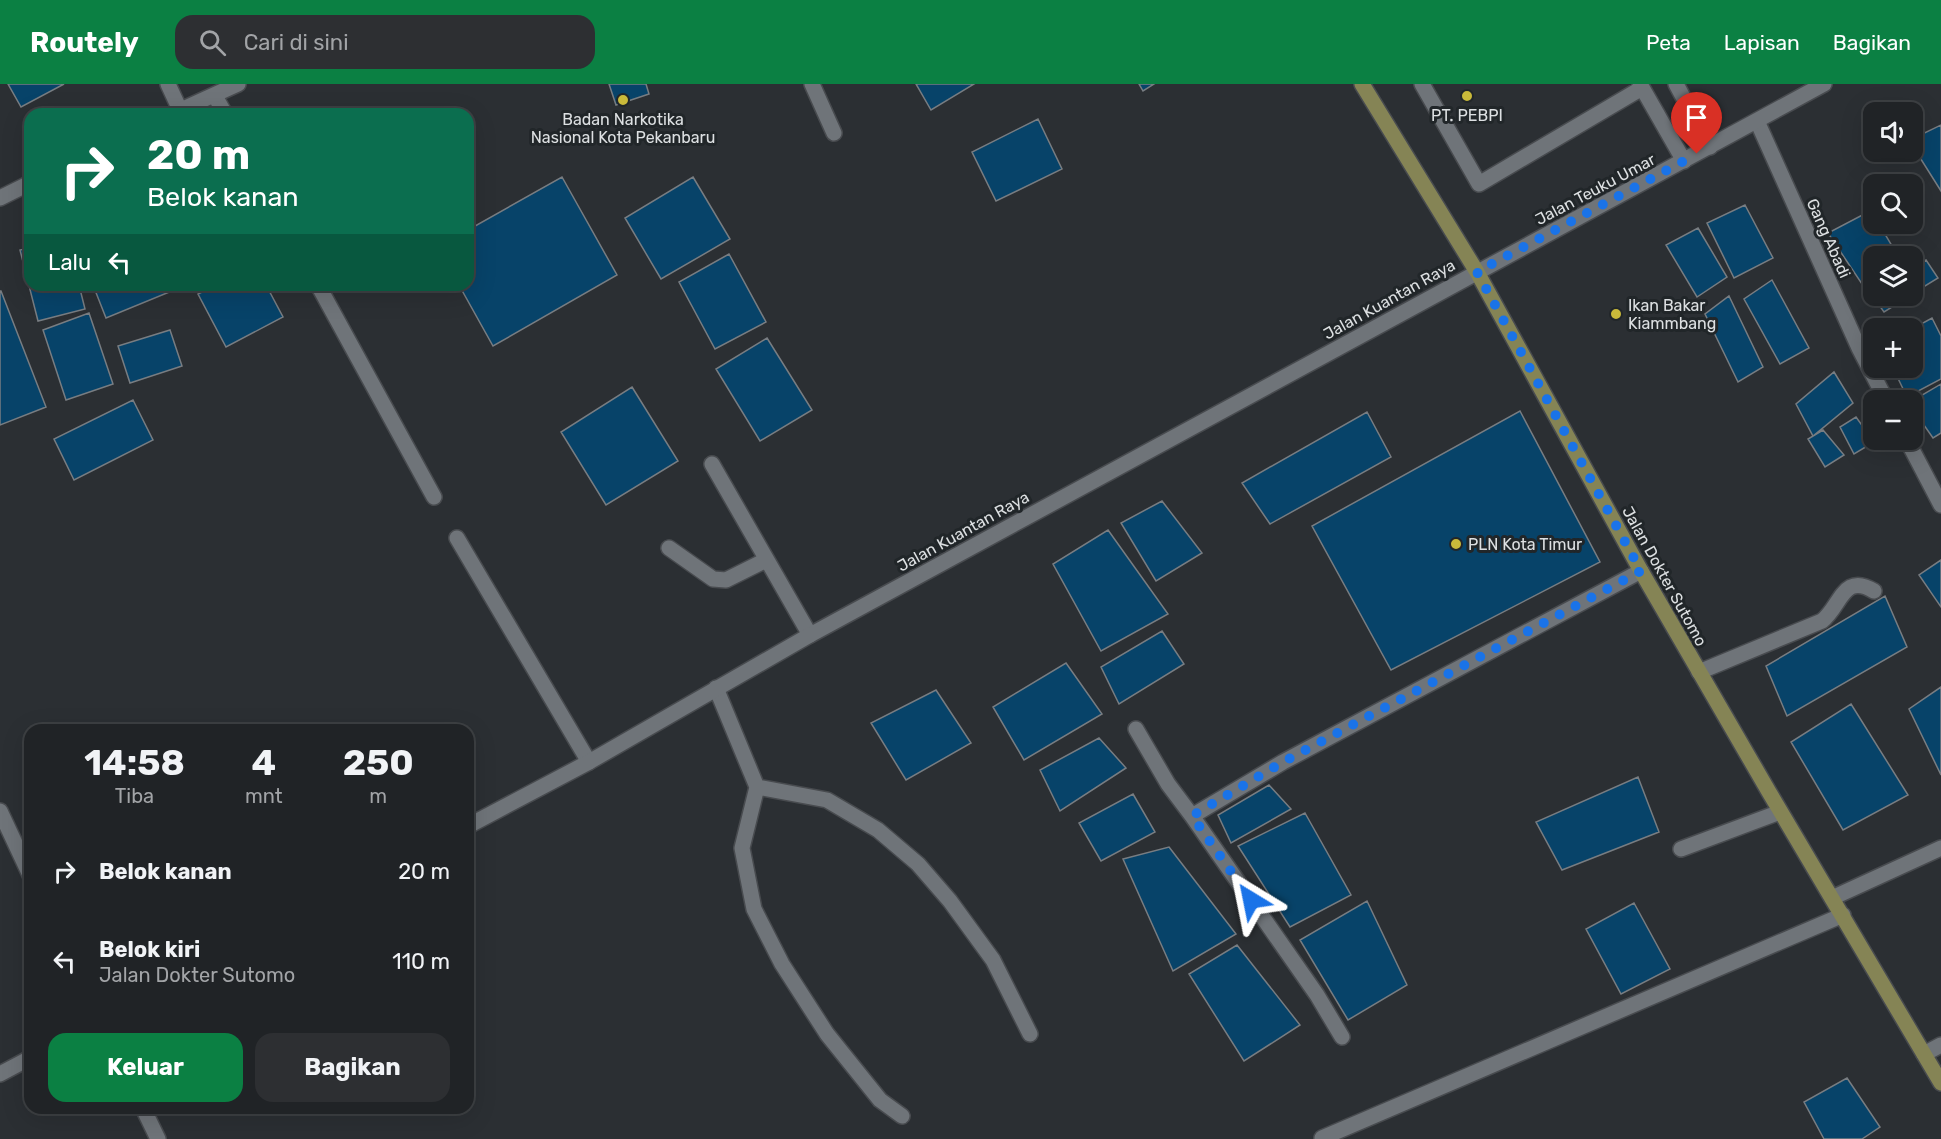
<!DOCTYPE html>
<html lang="id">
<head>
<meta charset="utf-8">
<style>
  body { margin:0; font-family:Rubik,sans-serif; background:#2d2f32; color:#f1f3f6; height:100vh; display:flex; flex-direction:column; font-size:22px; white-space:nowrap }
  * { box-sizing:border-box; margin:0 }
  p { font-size:20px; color:#a2a4a7 }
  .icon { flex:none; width:33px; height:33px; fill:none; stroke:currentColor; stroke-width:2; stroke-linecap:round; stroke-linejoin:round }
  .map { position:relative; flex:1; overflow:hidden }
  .details { position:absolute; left:24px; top:640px; width:450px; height:390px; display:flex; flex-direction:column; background:#202326; border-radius:18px; box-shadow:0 6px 24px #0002,0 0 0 2px #3d4043 }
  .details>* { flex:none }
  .top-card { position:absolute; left:24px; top:24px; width:450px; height:183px; border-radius:18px; box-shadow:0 6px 24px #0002,0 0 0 2px #3d4043; background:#0b6e4f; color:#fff; overflow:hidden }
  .fabs { position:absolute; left:1863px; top:18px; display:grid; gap:12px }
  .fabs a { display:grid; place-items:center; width:60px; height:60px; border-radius:12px; background:#202326; box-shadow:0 6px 24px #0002,0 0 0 2px #3d4043; font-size:30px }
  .pin { position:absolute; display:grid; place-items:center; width:51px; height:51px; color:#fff; margin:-62px -26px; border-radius:50% 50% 50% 0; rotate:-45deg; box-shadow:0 0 6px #0007 }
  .pin .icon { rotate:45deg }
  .me { position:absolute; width:66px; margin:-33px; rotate:325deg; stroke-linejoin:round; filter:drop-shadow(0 0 4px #0008) }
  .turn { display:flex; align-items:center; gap:21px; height:126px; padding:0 24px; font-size:27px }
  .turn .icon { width:78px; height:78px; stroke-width:2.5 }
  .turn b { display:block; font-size:42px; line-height:51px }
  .then { display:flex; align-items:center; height:57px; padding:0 24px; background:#0003; gap:12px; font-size:22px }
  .eta { display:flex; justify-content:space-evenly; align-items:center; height:102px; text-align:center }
  .eta b { font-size:36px; font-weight:700; line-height:42px }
  .button { display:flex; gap:12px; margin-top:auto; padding:12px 24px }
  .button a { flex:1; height:69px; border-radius:18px; background:#0b8043; color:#fff; font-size:24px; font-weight:700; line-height:69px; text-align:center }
  .button a+a { background:#2d2f32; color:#f1f3f6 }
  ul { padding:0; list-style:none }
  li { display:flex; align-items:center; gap:18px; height:90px; padding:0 24px }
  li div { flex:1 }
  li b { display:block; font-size:22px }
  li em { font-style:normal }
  header { display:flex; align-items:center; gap:36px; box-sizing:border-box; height:84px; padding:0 30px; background:#0b8043; color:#fff }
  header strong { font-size:28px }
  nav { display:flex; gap:33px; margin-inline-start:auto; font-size:21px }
  .search { width:420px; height:54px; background:#2d2f32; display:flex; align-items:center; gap:15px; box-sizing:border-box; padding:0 21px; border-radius:18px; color:#a2a4a7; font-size:22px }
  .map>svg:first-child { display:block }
</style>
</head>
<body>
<header>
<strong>Routely</strong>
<div class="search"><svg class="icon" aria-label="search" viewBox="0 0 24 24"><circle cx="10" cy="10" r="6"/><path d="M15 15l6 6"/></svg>Cari di sini</div>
<nav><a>Peta</a><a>Lapisan</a><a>Bagikan</a></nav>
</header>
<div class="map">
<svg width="1941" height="1055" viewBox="0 0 1941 1055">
  <rect width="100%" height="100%" fill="#2b2f33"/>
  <path fill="#074369" stroke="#787d82" stroke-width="1.5" d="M8 0H64L21 23Z
    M609 0H646L649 10 616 21Z
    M916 0H974L931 26Z
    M1139 0H1154L1143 7Z
    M1038 35 1062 85 996 117 972 68Z
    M1941 41V107L1912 61V55Z
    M562 93 617 191 493 262 459 201H468V146Z
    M693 93 730 155 661 195 625 134Z
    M1745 121 1773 174 1734 194 1707 139Z
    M1872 126 1874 140H1879L1898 172H1874V201L1866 206 1828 149Z
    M1698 144 1727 193 1697 213 1666 161Z
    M30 164V201H79L85 225 38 237 20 166Z
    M729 170 766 238 715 265 679 198Z
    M1926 176 1938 194 1912 210V184Z
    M1772 196 1809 264 1780 280 1744 215Z
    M93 201H184V202L106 234Z
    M216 201H266L283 233 226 263 198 210Z
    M1 207 46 323 0 341V207Z
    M1874 210V212H1910L1884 228 1872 211Z
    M1729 212 1763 283 1738 298 1705 230Z
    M89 229 113 300 66 316 43 246Z
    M1932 234 1941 252V295L1907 313 1893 284H1912V245Z
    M170 246 182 282 130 299 118 262Z
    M767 254 812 326 760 357 716 285Z
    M1834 288 1853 319 1813 352 1796 320Z
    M1941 300V349L1933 354 1912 324V317Z
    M632 303 678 377 606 421 561 348Z
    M133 316 153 356 74 396 54 355Z
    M1520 327 1600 478 1391 586 1312 442Z
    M1367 328 1391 373 1270 440 1242 399Z
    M1856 333 1874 358 1854 370 1840 343Z
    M1823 346 1844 371 1825 383 1808 355Z
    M1162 417 1202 469 1156 497 1121 439Z
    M1108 446 1168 530 1101 567 1053 480Z
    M1941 476V523L1919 491Z
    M1885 512 1907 563 1787 632 1766 582Z
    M1162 547 1184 580 1119 620 1101 583Z
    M1066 579 1102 630 1024 676 993 623Z
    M1941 603V691L1909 625Z
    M936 606 971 659 906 696 871 639Z
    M1851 620 1908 711 1843 746 1791 658Z
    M1099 654 1126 684 1060 727 1040 686Z
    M1638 693 1659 748 1562 786 1536 738Z
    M1269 701 1291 725 1231 759 1218 731Z
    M1133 710 1155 748 1101 777 1079 739Z
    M1305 729 1351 811 1290 843 1238 762Z
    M1169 763 1236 850 1173 887 1123 775Z
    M1367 817 1407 901 1348 936 1300 856Z
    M1634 819 1670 885 1621 910 1586 845Z
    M1237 861 1300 941 1244 977 1189 890Z
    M1847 994 1880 1043 1862 1055H1824L1804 1018Z"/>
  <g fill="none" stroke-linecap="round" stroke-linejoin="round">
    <defs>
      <path id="service" d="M168 0 180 26
        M812 0 834 49
        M1422 0 1479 100 1642 4
        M1640 0 1684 77
        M712 380 810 551
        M669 464 713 495 726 496 766 476
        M1699 588 1822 537C1841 522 1843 488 1874 507
        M716 604 757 703 742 764 754 825 782 880 827 950 880 1016 902 1032
        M757 703 827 716 878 746 918 780 950 817 993 876 1030 950
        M1681 765 1780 728
        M1924 970 1941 961
        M1322 1054 1843 831"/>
      <path id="minor" d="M1676 0 1710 63
        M215 12 225 30
        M1757 37 1859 264 1886 316
        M318 201 434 413
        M1907 356 1941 421
        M457 454 589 678
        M1136 645 1168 700 1192 732
        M1342 953 1317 911 1192 732 1283 678 1641 487
        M143 1024 158 1055"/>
      <path id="tertiary" d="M172 30 238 0
        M0 114 30 99
        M0 727 30 791
        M468 742 589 678 810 551 1824 0
        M1832 814 1941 764
        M0 990 30 974"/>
      <path id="secondary" d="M1362 0 1477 188 1641 487 1769 708 1941 999"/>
    </defs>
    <use href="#service" stroke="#484b4f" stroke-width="18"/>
    <use href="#minor" stroke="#484b4f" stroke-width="18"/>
    <use href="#tertiary" stroke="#484b4f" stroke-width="18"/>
    <use href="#secondary" stroke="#484b4f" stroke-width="18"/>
    <use href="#service" stroke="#6f7479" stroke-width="15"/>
    <use href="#minor" stroke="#6f7479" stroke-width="15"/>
    <use href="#tertiary" stroke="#6f7479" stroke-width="15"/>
    <use href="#secondary" stroke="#858455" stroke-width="15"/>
  </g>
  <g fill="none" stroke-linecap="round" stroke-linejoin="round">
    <path stroke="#1a73e8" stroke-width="10" stroke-dasharray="0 18" d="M1251 816 1192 732 1283 678 1641 487 1477 188 1697 70"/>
  </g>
  <g fill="#caba3a" stroke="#212629" stroke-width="2">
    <circle cx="1467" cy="12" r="6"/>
    <circle cx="623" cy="16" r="6"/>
    <circle cx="1616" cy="230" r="6"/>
    <circle cx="1456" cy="460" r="6"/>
  </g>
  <g text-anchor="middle" stroke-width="6" stroke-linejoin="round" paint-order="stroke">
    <g font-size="16" fill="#dde0e2" stroke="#212629">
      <text x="1467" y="37">PT. PEBPI</text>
      <text x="623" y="41">Badan Narkotika<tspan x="623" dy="18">Nasional Kota Pekanbaru</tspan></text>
      <text x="1628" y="227" text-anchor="start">Ikan Bakar<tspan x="1628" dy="18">Kiammbang</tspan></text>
      <text x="1468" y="466" text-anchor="start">PLN Kota Timur</text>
    </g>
    <g font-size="16" fill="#dde0e2" stroke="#212629">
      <text transform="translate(1595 105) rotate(-28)" y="6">Jalan Teuku Umar</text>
      <text transform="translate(1829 154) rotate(66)" y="6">Gang Abadi</text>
      <text transform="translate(1389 215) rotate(-29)" y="6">Jalan Kuantan Raya</text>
      <text transform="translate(963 447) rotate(-29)" y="6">Jalan Kuantan Raya</text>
      <text transform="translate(1665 492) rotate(61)" y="6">Jalan Dokter Sutomo</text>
    </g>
  </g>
</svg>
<div class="fabs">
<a><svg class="icon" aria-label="sound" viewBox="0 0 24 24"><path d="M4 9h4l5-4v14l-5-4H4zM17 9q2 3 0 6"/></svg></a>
<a><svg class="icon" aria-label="search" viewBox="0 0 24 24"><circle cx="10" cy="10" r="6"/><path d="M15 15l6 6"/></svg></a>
<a><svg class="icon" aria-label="layers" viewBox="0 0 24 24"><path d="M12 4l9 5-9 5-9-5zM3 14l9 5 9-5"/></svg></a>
<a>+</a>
<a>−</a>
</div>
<div class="pin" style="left:1697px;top:70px;background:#d93025"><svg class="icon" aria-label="arrive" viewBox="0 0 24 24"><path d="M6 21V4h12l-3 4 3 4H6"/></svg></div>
<svg class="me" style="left:1251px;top:816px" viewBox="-20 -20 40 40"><path d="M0-17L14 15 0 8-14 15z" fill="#1a73e8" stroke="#fff" stroke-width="4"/></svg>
<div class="top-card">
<div class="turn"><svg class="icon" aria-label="right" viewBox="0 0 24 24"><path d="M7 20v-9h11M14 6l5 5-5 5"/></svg><div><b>20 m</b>Belok kanan</div></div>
<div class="then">Lalu<svg class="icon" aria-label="left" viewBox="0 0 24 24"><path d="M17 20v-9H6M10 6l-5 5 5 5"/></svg></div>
</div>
<section class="details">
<div class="eta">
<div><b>14:58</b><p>Tiba</p></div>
<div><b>4</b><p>mnt</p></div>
<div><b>250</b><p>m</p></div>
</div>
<ul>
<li><svg class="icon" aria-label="right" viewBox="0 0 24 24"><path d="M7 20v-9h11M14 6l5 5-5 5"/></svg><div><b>Belok kanan</b></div><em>20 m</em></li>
<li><svg class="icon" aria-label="left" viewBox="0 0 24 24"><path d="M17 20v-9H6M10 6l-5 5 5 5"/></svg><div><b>Belok kiri</b><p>Jalan Dokter Sutomo</p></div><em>110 m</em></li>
</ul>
<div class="button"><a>Keluar</a><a>Bagikan</a></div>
</section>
</div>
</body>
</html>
